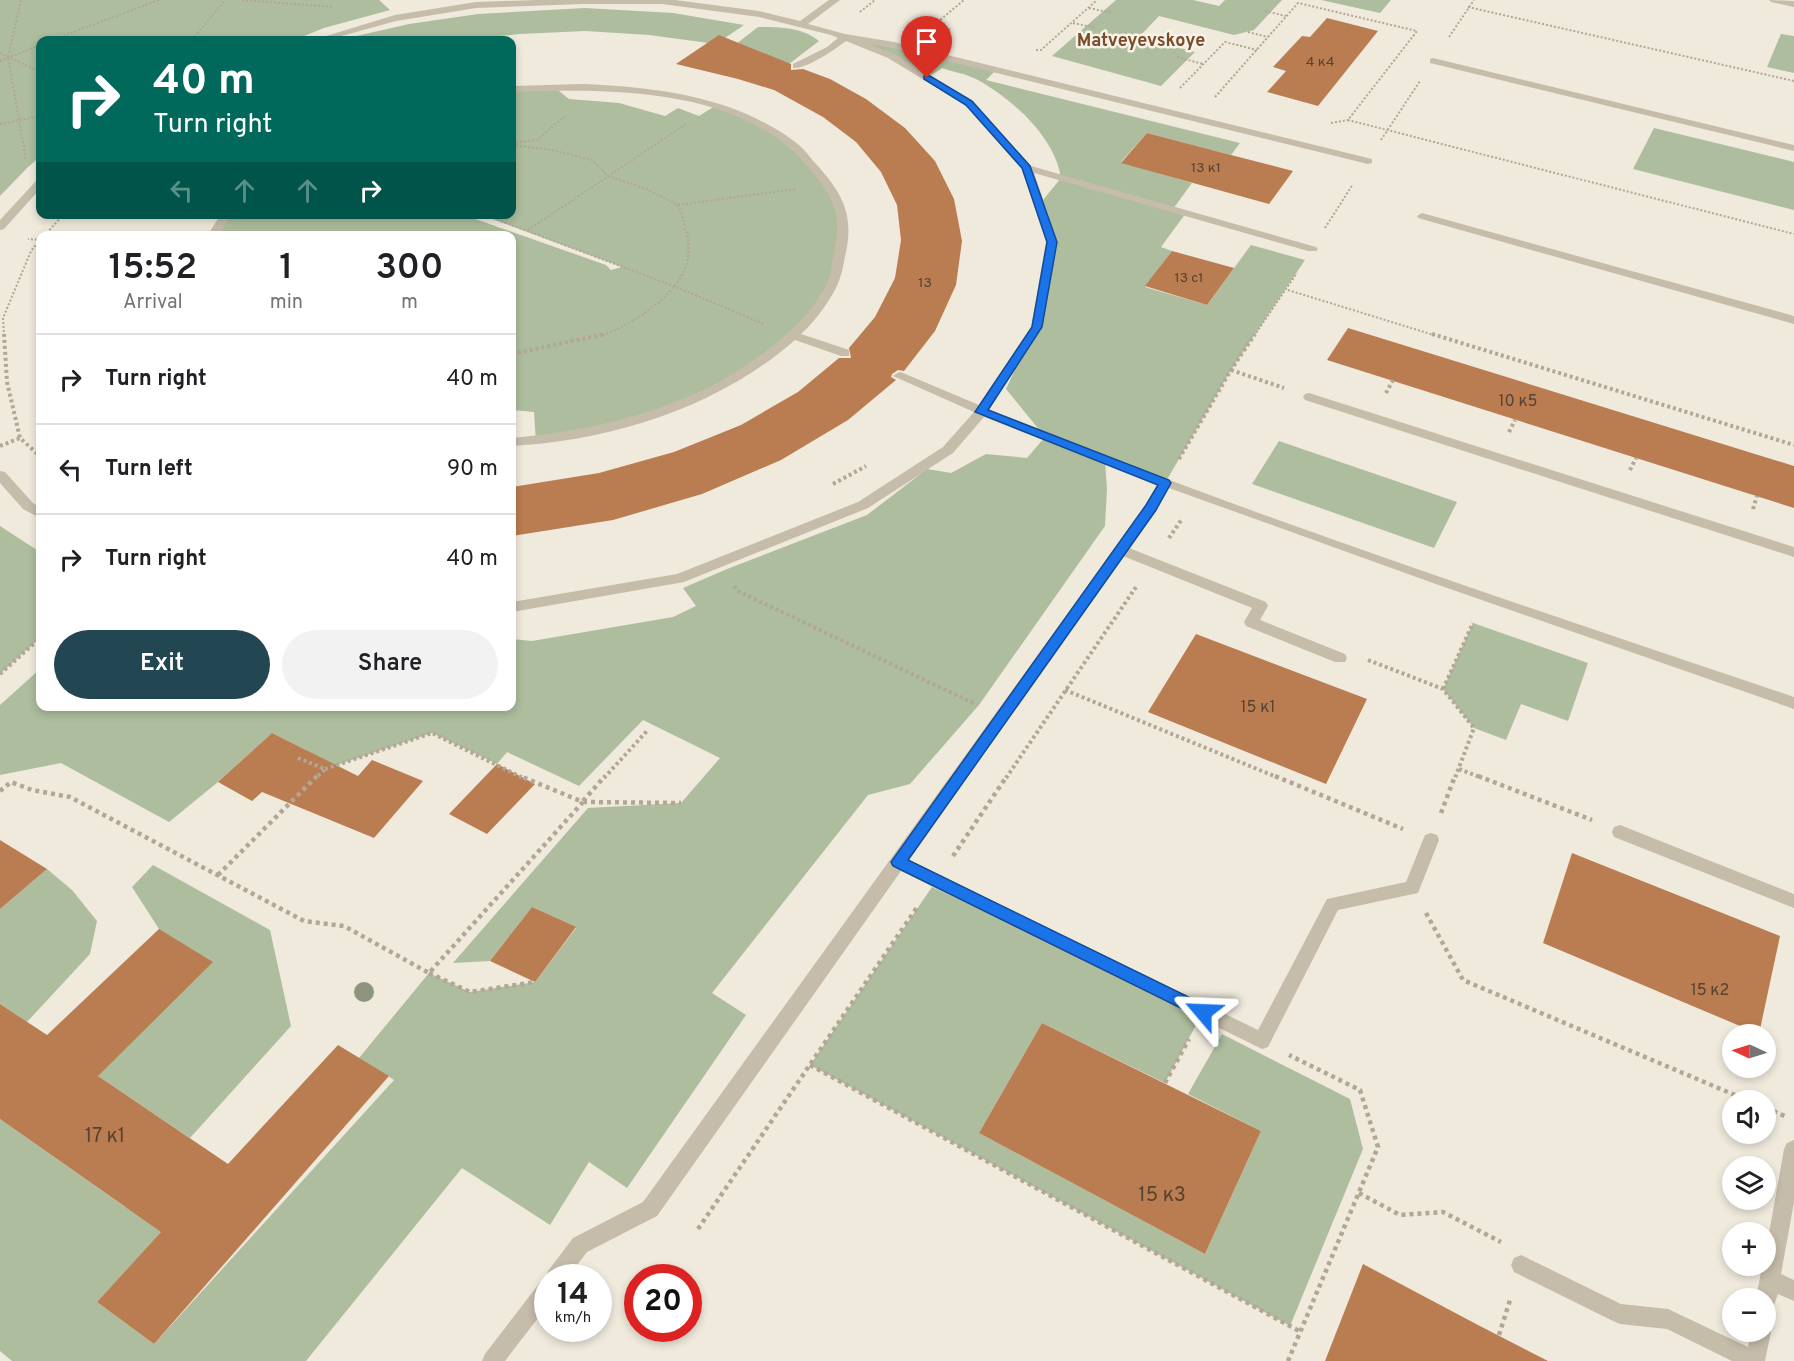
<!DOCTYPE html>
<html lang="en">
<head>
<meta charset="utf-8">
<style>
  body { margin:0; font-family:Overpass,sans-serif; background:#f2f2f2; color:#202124; height:100vh; display:flex; flex-direction:column; font-size:22px; white-space:nowrap }
  * { box-sizing:border-box; margin:0 }
  p { font-size:20px; color:#757577 }
  .icon { flex:none; width:33px; height:33px; fill:none; stroke:currentColor; stroke-width:2; stroke-linecap:round; stroke-linejoin:round }
  .map { position:relative; flex:1; overflow:hidden }
  .details { position:absolute; left:36px; top:231px; width:480px; height:480px; display:flex; flex-direction:column; background:#fff; border-radius:12px; box-shadow:0 3px 9px #0003 }
  .details>* { flex:none }
  .hud { position:absolute; left:36px; top:36px; width:480px; height:183px; border-radius:12px; box-shadow:0 3px 9px #0003; background:#00695c; color:#fff; overflow:hidden }
  .needle { width:39px; rotate:274deg }
  .tools { position:absolute; left:1722px; top:1024px; display:grid; gap:12px }
  .tools a { display:grid; place-items:center; width:54px; height:54px; border-radius:50%; background:#fff; box-shadow:0 3px 9px #0003; font-size:30px }
  .speed { position:absolute; left:534px; top:1264px; display:flex; gap:12px; font-size:30px; font-weight:700; text-align:center }
  .speed>* { display:grid; place-content:center; width:78px; height:78px; border-radius:50%; background:#fff; box-shadow:0 3px 9px #0003; line-height:1 }
  .speed small { font-size:15px; font-weight:400 }
  .speed .limit { border:9px solid #d22; background:#fff; color:#111 }
  .pin { position:absolute; display:grid; place-items:center; width:51px; height:51px; color:#fff; margin:-62px -26px; border-radius:50% 50% 50% 0; rotate:-45deg; box-shadow:0 0 6px #0007 }
  .pin .icon { rotate:45deg }
  .me { position:absolute; width:66px; margin:-33px; rotate:296deg; stroke-linejoin:round; filter:drop-shadow(0 0 4px #0008) }
  .turn { display:flex; align-items:center; gap:21px; height:126px; padding:0 18px; font-size:27px }
  .turn .icon { width:78px; height:78px; stroke-width:2.5 }
  .turn b { display:block; font-size:42px; line-height:51px }
  .lanes { display:flex; align-items:center; height:57px; padding:0 18px; background:#0003; justify-content:center; gap:30px; direction:ltr }
  .lanes .off { opacity:.35 }
  .eta { display:flex; justify-content:space-evenly; align-items:center; height:102px; text-align:center }
  .eta b { font-size:36px; font-weight:600; line-height:42px }
  .primary-button { display:flex; gap:12px; margin-top:auto; padding:12px 18px }
  .primary-button a { flex:1; height:69px; border-radius:36px; background:#234752; color:#fff; font-size:24px; font-weight:600; line-height:69px; text-align:center }
  .primary-button a+a { background:#f2f2f2; color:#202124 }
  ul { padding:0; list-style:none }
  li { display:flex; align-items:center; gap:18px; height:90px; padding:0 18px; border-top:2px solid #e0e0e0 }
  li div { flex:1 }
  li b { display:block; font-size:22px }
  li em { font-style:normal }
  .map>svg:first-child { display:block }
</style>
</head>
<body>
<div class="map">
<svg width="1794" height="1361" viewBox="0 0 1794 1361">
  <rect width="100%" height="100%" fill="#f0eadd"/>
  <path fill="#aebd9e" d="M0 0H379L390 10 324 28 294 40H40V157L28 167 0 196Z
    M1116 0H1193L1219 6 1225 0H1282L1254 30 1234 35 1159 16 1139 37 1195 52 1161 86 1052 56Z
    M1321 0H1391L1380 13Z
    M585 8 673 13 744 25 716 44 649 35 585 31 520 34 459 40H339L409 24 478 14Z
    M758 27C779 27 802 27 819 41L789 64 731 48Z
    M1781 34 1794 36V73L1767 67Z
    M845 37 996 70 986 80 1240 143 1231 155 1147 133 1121 162 1192 183 1173 209 1186 213 1161 247 1172 251 1145 287 1207 305 1251 245 1305 260 1231 370 1165 483 1105 460 1107 489 1105 526 979 705 910 784 868 795 712 993 746 1015 627 1188 589 1162 550 1225 462 1168 306 1361H12L0 1351V1119L125 1207 160 1170 196 1194 97 1302 154 1344 394 1080 359 1058 429 973 470 992 535 982 576 928 532 907 490 961 453 963 588 808 681 803 720 758 643 720 579 786 507 752 497 764 432 733 325 769 306 750 272 733 218 782 169 822 61 763 0 775V705L40 669V706H512V639L532 641 673 617 696 606 683 588 727 569 867 515 927 469 951 473 986 454 1027 458 1045 437 1006 389 1038 320 1052 242 1039 205 1061 178C1055 137 1012 99 978 80 967 74 953 72 942 68L927 78 891 56Z
    M553 86 569 99 619 103 665 116 678 108 699 116 715 106 758 124 794 146 838 201 841 263 795 336 699 398 596 432 536 442 534 412 512 410V236H214L227 215H464L606 265 611 270 622 267 482 215 512 214V89Z
    M1654 128 1794 162V210L1633 169Z
    M1279 441 1457 502 1434 548 1252 484Z
    M0 526 40 552V638L0 674Z
    M1473 623 1588 663 1568 721 1521 704 1506 740 1474 728 1443 689Z
    M153 865 270 930 291 1026 190 1138 98 1076 159 929 132 887Z
    M47 869 72 890 97 921 90 954 27 1022 0 1004V909Z
    M932 887 1203 1012 1165 1083 1042 1023 979 1133 1205 1254 1261 1131 1188 1094 1222 1034 1350 1099 1363 1149 1290 1326 810 1065Z"/>
  <path fill="#ba7c51" d="M1327 18 1378 31 1318 106 1267 92 1286 71 1273 67 1302 36 1310 37Z
    M719 35 791 64V70L803 69 830 79 866 99 905 128 935 161 954 199 962 241 956 285 935 331 904 371 898 370 892 374 891 377 896 380 848 420 781 460 702 494 613 520 512 536V487L599 473 674 452 741 425 798 392 839 358H851L849 348 875 317 895 278 901 240 897 205 881 172 856 142 823 117 774 90 738 79 676 64Z
    M1147 133 1231 155 1293 171 1269 204 1121 163Z
    M1172 251 1234 268 1207 305 1145 286Z
    M1348 328 1794 466V508L1327 360Z
    M1196 634 1367 699 1326 784 1148 712Z
    M272 733 358 776 372 760 423 781 374 838 262 792 252 801 218 782Z
    M497 764 535 784 487 834 449 814Z
    M0 840 47 869 0 909Z
    M1572 853 1780 936 1759 1034 1543 943Z
    M532 907 576 927 535 982 490 961Z
    M159 929 213 962 98 1076 228 1164 338 1045 389 1076 154 1344 97 1302 161 1232 0 1119V1004L47 1035Z
    M1042 1023 1261 1131 1205 1254 979 1133Z
    M1363 1264 1478 1325 1548 1361H1325Z"/>
  <g fill="none" stroke-linecap="round" stroke-linejoin="round">
    <path stroke="#b2a694" stroke-width="2" stroke-dasharray="2 2" stroke-linecap="butt" d="M21 0 8 57 26 160
      M242 0 334 7
      M1468 7 1794 81
      M1089 8 1112 13
      M1265 11 1286 16
      M860 12 875 0
      M1073 23 1096 28
      M950 30 939 21 964 0
      M1248 32 1268 37
      M1449 37 1474 0
      M52 40 159 0
      M192 40 225 0
      M1036 50H1041L1097 0
      M0 53 40 72
      M1177 57 1203 64
      M0 61 40 45
      M1180 88 1225 42 1257 50
      M1215 97 1298 3 1417 31 1348 120 1794 234
      M1331 123 1348 120
      M0 124 40 116
      M1381 140 1420 81
      M512 143 537 140 566 115
      M512 145 552 150 592 160 608 176 644 188 678 205C684 222 691 241 688 259 681 294 632 325 601 336
      M678 205 796 189
      M482 214 676 287 764 324
      M1325 228 1353 184
      M528 230 686 124
      M44 236 64 214
      M1288 290 1437 336
      M4 336 3 318 31 251 40 240 28 239
      M1254 336 1297 273"/>
    <path stroke="#b2a694" stroke-width="4" stroke-dasharray="3 3" stroke-linecap="butt" d="M4 334 7 382 20 438 40 456
      M1432 334 1794 445
      M512 354 605 334
      M1231 370 1284 388
      M1386 393 1393 380
      M1509 432 1515 420
      M0 446 20 438
      M1179 459 1231 370 1255 334
      M1630 470 1636 458
      M833 484 866 466
      M1753 509 1757 496
      M1169 538 1182 519
      M734 586 738 591 975 704
      M1368 660 1443 689 1474 728 1455 778
      M0 674 40 638
      M1443 689 1473 623
      M1065 690 1279 778
      M298 758 325 769 316 778
      M325 769 432 733 523 778
      M1459 769 1482 778
      M604 778 647 731
      M1006 778 1136 587"/>
    <path stroke="#b2a694" stroke-width="4.5" stroke-dasharray="4 4" stroke-linecap="butt" d="M1275 776 1403 829
      M1478 776 1592 820
      M0 791 11 782 32 790 70 797 304 921 344 926 429 973 583 802 520 776
      M583 801 605 776
      M583 802 681 803
      M1441 813 1455 776
      M953 856 1007 776
      M218 875 317 776
      M1426 913 1463 980 1749 1101
      M429 973 470 992 535 982
      M810 1065 1301 1332
      M1165 1083 1189 1039
      M1766 1108 1787 1117
      M1359 1193 1400 1215 1443 1212 1501 1242
      M698 1229 918 906
      M1499 1335 1511 1297
      M1288 1361 1378 1147 1360 1090 1289 1055"/>
    <path fill="#c6bcaa" fill-rule="evenodd" d="M536 0H675L759 11 800 21 829 0H840L808 24 845 34 894 42 1372 159V163L1368 164 894 48 869 44 894 54 973 101 1031 166 1316 247 1318 249 1316 251H1308L1034 173 1058 242 1043 327 989 409C1251 517 1526 606 1794 697V709L1433 583 1169 488 1129 548 1266 602 1268 606 1260 620 1345 654 1347 658 1345 662H1335L1246 626 1244 622 1252 608 1123 556 909 860 1258 1030 1327 899 1406 882 1425 835 1431 833 1437 835 1439 840 1418 893 1338 910 1268 1047 1262 1049 901 871 657 1216 587 1252 567 1278H548V1305L505 1361H482L485 1354 541 1281 545 1279 548 1271 573 1238 643 1202 1146 505 1158 484 984 417 953 453 868 508 684 582 512 612V602L677 574 858 502 943 447 974 412 893 376 899 372 903 373 979 405 1031 327 1046 242 1022 169 965 105 888 58 846 41C834 50 807 69 793 68V64L827 47 838 38 831 35 759 17 662 4H582L476 8 396 21 327 40H313L395 15 476 2Z
      M1769 0 1794 1V7L1771 2Z
      M1433 58 1794 145V151L1430 63V59Z
      M583 84C658 87 738 97 799 145 806 151 811 159 817 165 842 193 854 214 846 252 844 260 843 270 840 278 835 295 814 323 801 334L849 350V356H841L795 340C719 407 611 441 512 446V438C609 429 709 403 783 337 801 322 819 302 828 281 831 274 831 265 833 258 840 225 840 206 817 178 810 169 802 159 793 151 766 126 727 110 692 102 632 89 573 90 512 92V86Z
      M40 180V189L4 229 0 230V220L36 181Z
      M1422 213 1794 316V324L1418 218 1417 216Z
      M221 214H232L218 236H207Z
      M1309 393 1794 547V557L1305 400 1303 397 1305 394Z
      M0 471 5 472 33 503 40 508V518L23 509 0 483Z
      M1620 825 1794 894V908L1614 837 1612 832 1614 827Z
      M1794 1140V1202L1781 1274 1794 1280V1301L1778 1294 1773 1308 1766 1311V1299H1756L1762 1266H1766V1250L1784 1149 1787 1143Z
      M1521 1255 1621 1304 1668 1309 1748 1347 1751 1332H1766V1324L1768 1325 1771 1332 1765 1361H1732L1667 1329 1620 1324 1613 1321 1514 1272 1511 1265 1514 1258Z"/>
  </g>
  <circle fill="#8f957d" cx="364" cy="992" r="10"/>
  <path fill="#1a73e8" stroke="#114b97" stroke-width="1.5" d="M924 76H930L972 101 1030 166 1057 242 1042 327 988 410 1169 480 1171 483 1156 510 908 860 1209 1007 1211 1012 1209 1017 1203 1019 893 866 891 862 1146 505 1158 485 975 412 1032 327 1047 242 1022 168 966 105 924 79Z"/>
  <g text-anchor="middle" stroke-width="5" stroke-linejoin="round" paint-order="stroke">
    <g font-size="14" fill="#564233">
      <text x="1320" y="66">4 к4</text>
      <text x="1206" y="172">13 к1</text>
      <text x="1189" y="282">13 с1</text>
      <text x="925" y="287">13</text>
    </g>
    <g font-size="16" fill="#564233">
      <text x="1518" y="406">10 к5</text>
      <text x="1258" y="712">15 к1</text>
      <text x="1710" y="995">15 к2</text>
    </g>
    <g font-size="18" font-weight="bold" fill="#7b4b2a" stroke="#f8f3e9">
      <text x="1141" y="46">Matveyevskoye</text>
    </g>
    <g font-size="20" fill="#564233">
      <text x="105" y="1142">17 к1</text>
      <text x="1162" y="1201">15 к3</text>
    </g>
  </g>
</svg>
<div class="tools">
<a><svg class="needle" viewBox="-14 -14 28 28"><path d="M0-13l5 13h-10z" fill="#e53935"/><path d="M0 13l5-13h-10z" fill="#757577"/></svg></a>
<a><svg class="icon" aria-label="sound" viewBox="0 0 24 24"><path d="M4 9h4l5-4v14l-5-4H4zM17 9q2 3 0 6"/></svg></a>
<a><svg class="icon" aria-label="layers" viewBox="0 0 24 24"><path d="M12 4l9 5-9 5-9-5zM3 14l9 5 9-5"/></svg></a>
<a>+</a>
<a>−</a>
</div>
<div class="speed"><div>14<small>km/h</small></div><div class="limit">20</div></div>
<div class="pin" style="left:927px;top:78px;background:#d93025"><svg class="icon" aria-label="arrive" viewBox="0 0 24 24"><path d="M6 21V4h12l-3 4 3 4H6"/></svg></div>
<svg class="me" style="left:1203px;top:1012px" viewBox="-20 -20 40 40"><path d="M0-17L14 15 0 8-14 15z" fill="#1a73e8" stroke="#fff" stroke-width="4"/></svg>
<div class="hud">
<div class="turn"><svg class="icon" aria-label="right" viewBox="0 0 24 24"><path d="M7 20v-9h11M14 6l5 5-5 5"/></svg><div><b>40 m</b>Turn right</div></div>
<div class="lanes"><svg class="icon off" aria-label="left" viewBox="0 0 24 24"><path d="M17 20v-9H6M10 6l-5 5 5 5"/></svg><svg class="icon off" aria-label="ahead" viewBox="0 0 24 24"><path d="M12 20V5M6 11l6-6 6 6"/></svg><svg class="icon off" aria-label="ahead" viewBox="0 0 24 24"><path d="M12 20V5M6 11l6-6 6 6"/></svg><svg class="icon" aria-label="right" viewBox="0 0 24 24"><path d="M7 20v-9h11M14 6l5 5-5 5"/></svg></div>
</div>
<section class="details">
<div class="eta">
<div><b>15:52</b><p>Arrival</p></div>
<div><b>1</b><p>min</p></div>
<div><b>300</b><p>m</p></div>
</div>
<ul>
<li><svg class="icon" aria-label="right" viewBox="0 0 24 24"><path d="M7 20v-9h11M14 6l5 5-5 5"/></svg><div><b>Turn right</b></div><em>40 m</em></li>
<li><svg class="icon" aria-label="left" viewBox="0 0 24 24"><path d="M17 20v-9H6M10 6l-5 5 5 5"/></svg><div><b>Turn left</b></div><em>90 m</em></li>
<li><svg class="icon" aria-label="right" viewBox="0 0 24 24"><path d="M7 20v-9h11M14 6l5 5-5 5"/></svg><div><b>Turn right</b></div><em>40 m</em></li>
</ul>
<div class="primary-button"><a>Exit</a><a>Share</a></div>
</section>
</div>
</body>
</html>
